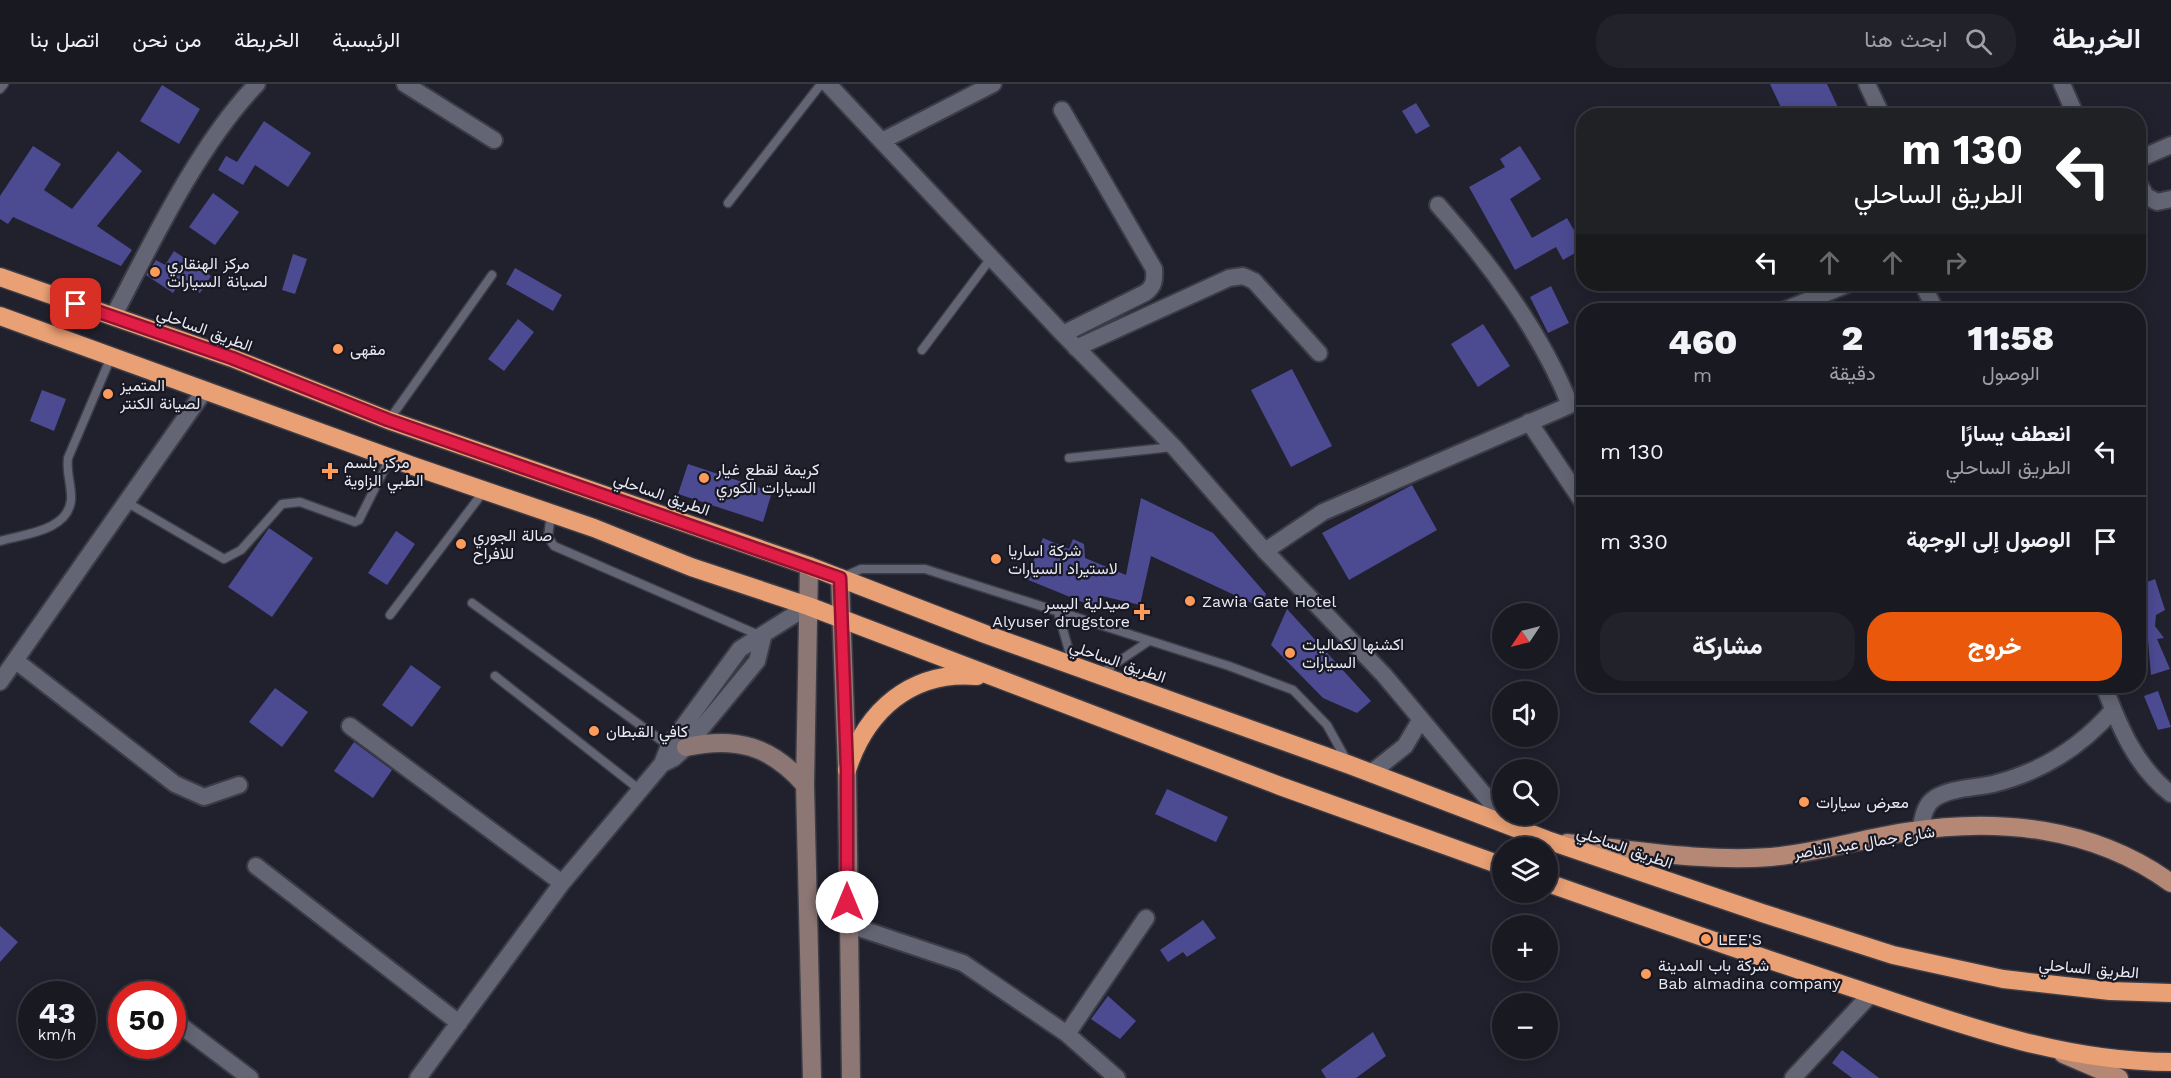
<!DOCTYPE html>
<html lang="ar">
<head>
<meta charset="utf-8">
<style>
  body { margin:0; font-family:"Work Sans",Vazirmatn,sans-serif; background:#22222a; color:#f1f3f6; direction:rtl; height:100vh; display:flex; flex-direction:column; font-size:22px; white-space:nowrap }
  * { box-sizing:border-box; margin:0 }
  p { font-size:20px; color:#9fa0a5 }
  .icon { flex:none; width:33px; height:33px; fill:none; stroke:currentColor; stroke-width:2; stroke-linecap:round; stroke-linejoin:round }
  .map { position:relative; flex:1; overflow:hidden; direction:ltr }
  .panel { position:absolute; left:1576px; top:219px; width:570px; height:390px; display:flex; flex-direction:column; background:#191922; border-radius:24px; box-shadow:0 3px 15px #0003,0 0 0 2px #373840; direction:rtl }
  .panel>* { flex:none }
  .guide { position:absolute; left:1576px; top:24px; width:570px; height:183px; border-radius:24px; box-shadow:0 3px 15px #0003,0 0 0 2px #373840; direction:rtl; background:#202124; color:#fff; overflow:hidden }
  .needle { width:39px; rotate:235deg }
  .tools { position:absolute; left:1492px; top:519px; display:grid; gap:12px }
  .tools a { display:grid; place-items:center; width:66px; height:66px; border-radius:50%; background:#191922; box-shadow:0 3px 15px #0003,0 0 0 2px #373840; font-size:30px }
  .speed { position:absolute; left:18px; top:897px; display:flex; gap:12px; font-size:30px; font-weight:700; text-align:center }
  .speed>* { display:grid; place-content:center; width:78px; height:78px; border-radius:50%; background:#191922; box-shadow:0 3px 15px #0003,0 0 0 2px #373840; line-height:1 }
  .speed small { font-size:15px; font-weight:400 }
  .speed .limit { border:9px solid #d22; background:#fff; color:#111 }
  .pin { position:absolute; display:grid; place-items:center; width:51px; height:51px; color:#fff; margin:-26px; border-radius:12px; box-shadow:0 3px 9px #0006 }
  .me { position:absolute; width:66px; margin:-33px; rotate:0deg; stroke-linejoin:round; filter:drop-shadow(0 0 4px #0008) }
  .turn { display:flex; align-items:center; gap:21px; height:126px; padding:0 24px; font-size:27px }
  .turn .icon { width:78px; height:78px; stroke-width:2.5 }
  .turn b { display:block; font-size:42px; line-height:51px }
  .lanes { display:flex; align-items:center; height:57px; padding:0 24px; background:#0003; justify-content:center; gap:30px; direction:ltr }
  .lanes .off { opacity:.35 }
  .eta { display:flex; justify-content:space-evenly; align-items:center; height:102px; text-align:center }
  .eta b { font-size:36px; font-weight:800; line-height:42px }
  .cta { display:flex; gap:12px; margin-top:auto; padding:12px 24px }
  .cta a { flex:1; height:69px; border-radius:24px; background:#ea580c; color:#fff; font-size:24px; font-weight:800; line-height:69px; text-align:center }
  .cta a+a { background:#22222a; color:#f1f3f6 }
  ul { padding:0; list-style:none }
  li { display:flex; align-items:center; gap:18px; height:90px; padding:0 24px; border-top:2px solid #373840 }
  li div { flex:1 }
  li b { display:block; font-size:22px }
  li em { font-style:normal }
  header { display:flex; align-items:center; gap:36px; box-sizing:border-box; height:84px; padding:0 30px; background:#191922; border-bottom:2px solid #373840 }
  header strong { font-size:28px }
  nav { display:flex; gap:33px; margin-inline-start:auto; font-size:21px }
  .search { width:420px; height:54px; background:#22222a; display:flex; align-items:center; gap:15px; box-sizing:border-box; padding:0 21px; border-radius:24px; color:#9fa0a5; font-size:22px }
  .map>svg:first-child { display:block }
</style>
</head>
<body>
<header>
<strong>الخريطة</strong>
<div class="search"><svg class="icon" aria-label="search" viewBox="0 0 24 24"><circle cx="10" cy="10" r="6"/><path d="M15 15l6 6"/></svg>ابحث هنا</div>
<nav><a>الرئيسية</a><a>الخريطة</a><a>من نحن</a><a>اتصل بنا</a></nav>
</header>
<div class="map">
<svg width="2171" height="994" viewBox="0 0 2171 994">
  <rect width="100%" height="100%" fill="#21212e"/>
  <path fill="#4c4a91" d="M1770 0H1827L1842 32H1785Z
    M162 1 200 25 179 60 140 37Z
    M1416 19 1430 42 1416 50 1402 27Z
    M264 37 311 69 288 103 255 81 243 101 218 86 226 72 237 78Z
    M33 62 61 80 44 106 72 125 118 67 142 87 97 142 132 166 121 182 13 133 8 140 0 135V112Z
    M1520 62 1541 95 1510 115 1532 154 1567 134 1584 164 1563 176 1556 163 1515 186 1469 103 1505 83 1500 75Z
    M213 109 239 128 215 161 189 143Z
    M174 167 211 192 200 209 181 196 173 209 146 191 156 176 165 181Z
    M293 170 307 175 295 210 282 206Z
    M515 184 562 211 553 227 506 200Z
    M1551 202 1569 239 1548 249 1530 213Z
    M518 235 534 248 504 287 488 275Z
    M1483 240 1510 282 1478 303 1451 260Z
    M1292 285 1332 362 1291 383 1251 306Z
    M42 306 66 315 54 347 30 337Z
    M688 380 772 408 763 438 678 410Z
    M1412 401 1437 446 1349 496 1322 449Z
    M1141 414 1213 449 1266 510 1260 523 1151 472 1140 521 1102 512 1097 524 1026 495 1043 454 1069 465 1073 455 1084 460 1085 474 1126 491Z
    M269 444 313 474 272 533 228 503Z
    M396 447 415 460 387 501 368 489Z
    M2155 495 2165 526 2156 531 2155 542 2164 554 2157 555 2170 585 2151 591 2148 556 2139 558V501Z
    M1287 525 1371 617 1357 629 1323 614 1271 561Z
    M411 581 441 603 412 643 382 621Z
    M275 604 308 628 282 663 249 638Z
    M2158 607 2171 643 2158 646 2144 612Z
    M354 658 392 686 373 714 334 687Z
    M1167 705 1228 733 1216 758 1155 730Z
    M1203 836 1216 854 1187 873 1183 868 1168 878 1160 866Z
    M0 842 18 858 0 878Z
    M1108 912 1136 937 1120 955 1091 935Z
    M1373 948 1386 972 1356 994H1326L1321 986Z
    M1842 966 1879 994H1852L1832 979Z"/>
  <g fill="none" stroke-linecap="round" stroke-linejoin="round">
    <defs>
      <path id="lane" d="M0 5 4 0
        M728 119 821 0
        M922 266 991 174
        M389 336 492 191
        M1069 374 1173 363
        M128 419 224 475 241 466 282 420 300 418 355 438 359 436 390 374
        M551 430 548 453 554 462 761 552
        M0 457C24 450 68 447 71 416 72 402 66 389 68 374L111 273
        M841 494 861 485H925L1229 582 1293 606 1327 641 1348 679
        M472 519 669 662
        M1058 528 1073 581
        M390 531 484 407
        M1100 590 1149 557
        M495 592 640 706"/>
      <path id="street" d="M405 0 494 56
        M828 0 1063 250 1174 363 1265 467 1384 591 1508 739
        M1867 0 1882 32
        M2062 0 2076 32
        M1062 26 1154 185C1155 196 1154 203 1145 209L1063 250
        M882 57 993 0
        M2139 75 2171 61
        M2139 100 2146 112 2157 118 2171 115
        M1438 121C1489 178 1542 250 1570 321
        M1923 200 1935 226
        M1785 226 1848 200
        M113 233C151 160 200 58 257 0
        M1076 264 1229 194 1243 192 1254 197 1319 269
        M1529 338 1584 420
        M1265 467 1323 428 1584 315
        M16 577 175 700 204 713 239 701
        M0 598 205 306
        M2104 602C2119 642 2136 683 2171 710
        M350 642 562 799
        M662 680 669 662 740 565 808 522
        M1371 689 1405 662 1421 635
        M1920 746C1923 734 1924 721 1935 714 1951 704 1975 704 1993 700 2041 688 2081 663 2113 626
        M256 782 459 939
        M847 840 963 879 1067 950 1117 994
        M172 935 250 994
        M1067 950 1146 834
        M418 994 562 799 662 680 674 674 686 663 757 577 763 553
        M1793 994 1871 910"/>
      <path id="secondary" d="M809 482 805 701 812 994
        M840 494 847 686 851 994
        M686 663C736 652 771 662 805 701"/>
      <path id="primary" d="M1567 759C1635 766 1704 778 1771 773 1816 769 1861 755 1906 748 1998 733 2094 743 2171 799
        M2063 970 2119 994"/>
      <path id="highway" d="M0 193 232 274 388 336 809 482 985 550 1350 681 1547 756 1762 829 1893 871 2003 895 2110 907 2171 909
        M0 232 413 382 594 444 691 483 808 522 1280 702 1503 782
        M847 686C866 627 911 586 977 592
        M1548 799C1650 835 1751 870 1853 904 1956 939 2062 978 2171 978"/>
    </defs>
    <use href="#lane" stroke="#3c3c46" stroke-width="11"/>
    <use href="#street" stroke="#3c3c46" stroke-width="20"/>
    <use href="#secondary" stroke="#3c3c46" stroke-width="21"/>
    <use href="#primary" stroke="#3c3c46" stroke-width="21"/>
    <use href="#highway" stroke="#3c3c46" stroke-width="21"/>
    <use href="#lane" stroke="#646574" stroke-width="8"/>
    <use href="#street" stroke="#646574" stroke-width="16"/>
    <use href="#secondary" stroke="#8c7774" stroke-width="18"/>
    <use href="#primary" stroke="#b48874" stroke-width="18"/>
    <use href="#highway" stroke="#e9a074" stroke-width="18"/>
  </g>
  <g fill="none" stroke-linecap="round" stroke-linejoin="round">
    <defs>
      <path id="route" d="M76 220 232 274 388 336 840 494 847 686V818"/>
    </defs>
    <use href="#route" stroke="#92132f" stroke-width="15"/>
    <use href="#route" stroke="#e11d48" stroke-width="10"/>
  </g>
  <g fill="#ff9b5a" stroke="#181824" stroke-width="2">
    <circle cx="155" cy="188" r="6"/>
    <circle cx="338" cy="265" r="6"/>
    <circle cx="108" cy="310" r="6"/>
    <path d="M327 378h6v6h6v6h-6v6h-6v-6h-6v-6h6z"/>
    <circle cx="704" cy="394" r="6"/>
    <circle cx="461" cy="460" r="6"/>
    <circle cx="996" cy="475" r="6"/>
    <circle cx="1190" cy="517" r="6"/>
    <path d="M1139 519h6v6h6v6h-6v6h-6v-6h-6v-6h6z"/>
    <circle cx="1290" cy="569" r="6"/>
    <circle cx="594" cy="647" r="6"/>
    <circle cx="1804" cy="718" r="6"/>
    <circle cx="1706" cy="855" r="6"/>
    <circle cx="1646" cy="890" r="6"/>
  </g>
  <g text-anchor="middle" stroke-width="4.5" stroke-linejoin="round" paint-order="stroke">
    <g font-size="16" fill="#e8e9f1" stroke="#181824" text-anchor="start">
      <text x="167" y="185">مركز الهنقاري<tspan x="167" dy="18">لصيانة السيارات</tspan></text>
      <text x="350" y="271">مقهى</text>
      <text x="120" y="307">المتميز<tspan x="120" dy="18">لصيانة الكنتر</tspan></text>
      <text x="344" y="384">مركز بلسم<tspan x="344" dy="18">الطبي الزاوية</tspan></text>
      <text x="716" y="391">كريمة لقطع غيار<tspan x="716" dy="18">السيارات الكوري</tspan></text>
      <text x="473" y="457">صالة الجوري<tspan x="473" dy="18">للافراح</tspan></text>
      <text x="1008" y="472">شركة اساريا<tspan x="1008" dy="18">لاستيراد السيارات</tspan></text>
      <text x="1202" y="523">Zawia Gate Hotel</text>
      <text x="1130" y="525" text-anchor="end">صيدلية اليسر<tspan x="1130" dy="18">Alyuser drugstore</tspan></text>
      <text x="1302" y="566">اكشنها لكماليات<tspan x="1302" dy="18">السيارات</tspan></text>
      <text x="606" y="653">كافي القبطان</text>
      <text x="1816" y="724">معرض سيارات</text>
      <text x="1718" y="861">LEE'S</text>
      <text x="1658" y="887">شركة باب المدينة<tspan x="1658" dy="18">Bab almadina company</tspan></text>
    </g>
    <g font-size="16" fill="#e8e9f1" stroke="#181824">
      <text transform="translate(205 245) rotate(20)" y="6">الطريق الساحلي</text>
      <text transform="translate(662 410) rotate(19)" y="6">الطريق الساحلي</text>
      <text transform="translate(1118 577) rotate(19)" y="6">الطريق الساحلي</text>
      <text transform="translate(1864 758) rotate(-9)" y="6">شارع جمال عبد الناصر</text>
      <text transform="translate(1625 763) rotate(19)" y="6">الطريق الساحلي</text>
      <text transform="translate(2089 884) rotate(5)" y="6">الطريق الساحلي</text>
    </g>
  </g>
</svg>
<div class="tools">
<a><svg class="needle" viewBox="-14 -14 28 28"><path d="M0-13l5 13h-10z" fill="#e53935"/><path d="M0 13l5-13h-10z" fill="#9fa0a5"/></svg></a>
<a><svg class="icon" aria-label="sound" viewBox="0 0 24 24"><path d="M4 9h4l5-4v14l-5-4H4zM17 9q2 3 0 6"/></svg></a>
<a><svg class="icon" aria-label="search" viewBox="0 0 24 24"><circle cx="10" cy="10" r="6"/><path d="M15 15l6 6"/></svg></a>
<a><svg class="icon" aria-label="layers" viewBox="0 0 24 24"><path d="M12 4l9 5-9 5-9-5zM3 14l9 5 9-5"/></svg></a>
<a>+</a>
<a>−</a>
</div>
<div class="speed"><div>43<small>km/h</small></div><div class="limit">50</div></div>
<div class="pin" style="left:76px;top:220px;background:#d93025"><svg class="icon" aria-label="arrive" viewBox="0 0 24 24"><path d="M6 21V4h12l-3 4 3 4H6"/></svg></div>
<svg class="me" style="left:847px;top:818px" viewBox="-20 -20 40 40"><circle r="19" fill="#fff"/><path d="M0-13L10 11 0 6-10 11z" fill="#e11d48"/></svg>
<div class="guide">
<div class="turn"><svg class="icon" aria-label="left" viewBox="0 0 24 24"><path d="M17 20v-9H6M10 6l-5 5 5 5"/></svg><div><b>130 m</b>الطريق الساحلي</div></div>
<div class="lanes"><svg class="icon" aria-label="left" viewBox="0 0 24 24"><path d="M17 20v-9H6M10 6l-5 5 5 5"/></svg><svg class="icon off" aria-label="ahead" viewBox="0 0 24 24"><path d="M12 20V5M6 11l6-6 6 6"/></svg><svg class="icon off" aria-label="ahead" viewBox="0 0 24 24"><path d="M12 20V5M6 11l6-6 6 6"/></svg><svg class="icon off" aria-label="right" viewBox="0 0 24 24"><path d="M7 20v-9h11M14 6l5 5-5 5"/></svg></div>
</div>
<section class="panel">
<div class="eta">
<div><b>11:58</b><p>الوصول</p></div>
<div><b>2</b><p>دقيقة</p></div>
<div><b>460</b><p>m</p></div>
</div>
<ul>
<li><svg class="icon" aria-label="left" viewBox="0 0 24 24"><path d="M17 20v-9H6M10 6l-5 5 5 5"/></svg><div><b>انعطف يسارًا</b><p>الطريق الساحلي</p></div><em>130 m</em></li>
<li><svg class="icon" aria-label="arrive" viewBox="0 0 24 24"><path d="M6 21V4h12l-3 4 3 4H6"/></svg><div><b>الوصول إلى الوجهة</b></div><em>330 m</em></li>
</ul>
<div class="cta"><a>خروج</a><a>مشاركة</a></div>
</section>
</div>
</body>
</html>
